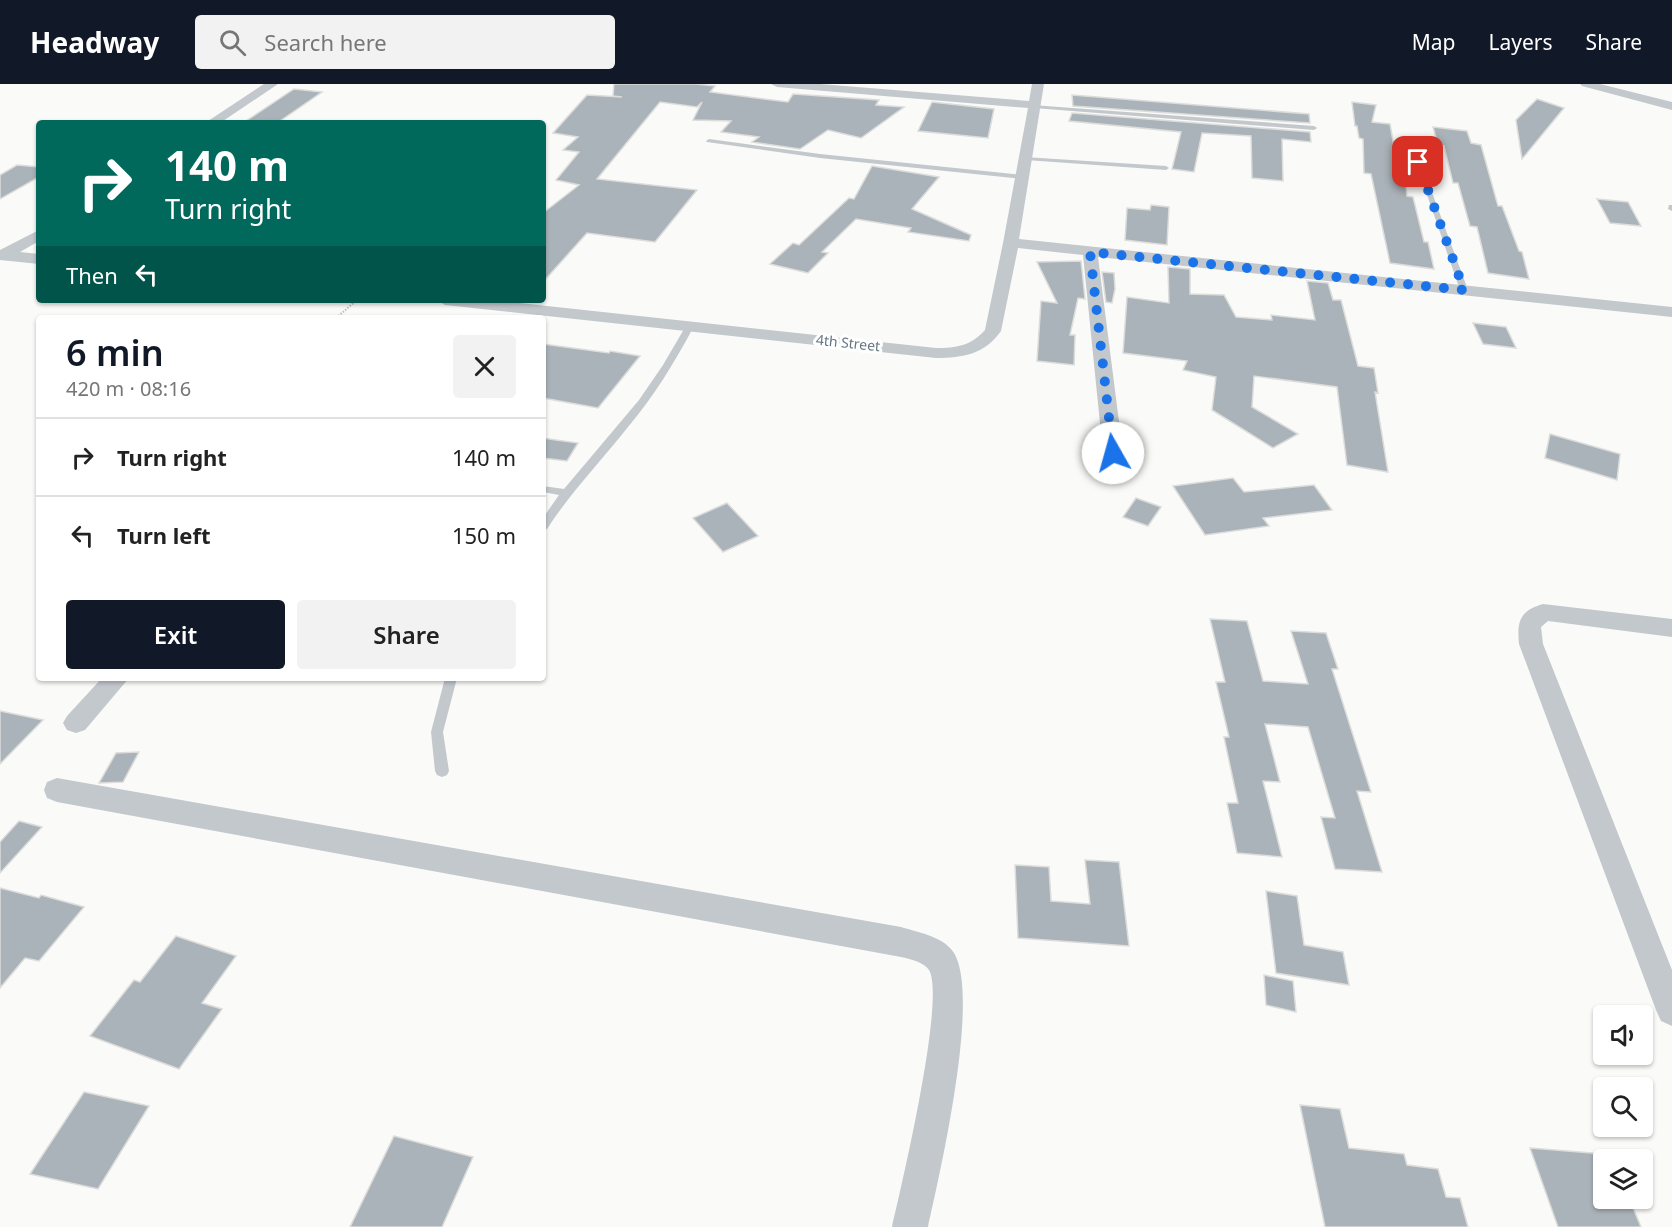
<!DOCTYPE html>
<html lang="en">
<head>
<meta charset="utf-8">
<style>
  body { margin:0; font-family:"Noto Sans",sans-serif; background:#f2f2f2; color:#222; height:100vh; display:flex; flex-direction:column; font-size:22px; white-space:nowrap }
  * { box-sizing:border-box; margin:0 }
  p { font-size:20px; color:#767676 }
  .icon { flex:none; width:33px; height:33px; fill:none; stroke:currentColor; stroke-width:2; stroke-linecap:round; stroke-linejoin:round }
  .map { position:relative; flex:1; overflow:hidden }
  .drawer { position:absolute; left:36px; top:231px; width:510px; height:366px; display:flex; flex-direction:column; background:#fff; border-radius:6px; box-shadow:0 2px 4px #0004 }
  .drawer>* { flex:none }
  .guide { position:absolute; left:36px; top:36px; width:510px; height:183px; border-radius:6px; box-shadow:0 2px 4px #0004; background:#00695c; color:#fff; overflow:hidden }
  .fabs { position:absolute; left:1593px; top:921px; display:grid; gap:12px }
  .fabs a { display:grid; place-items:center; width:60px; height:60px; border-radius:6px; background:#fff; box-shadow:0 2px 4px #0004; font-size:30px }
  .pin { position:absolute; display:grid; place-items:center; width:51px; height:51px; color:#fff; margin:-26px; border-radius:12px; box-shadow:0 3px 9px #0006 }
  .me { position:absolute; width:66px; margin:-33px; rotate:353deg; stroke-linejoin:round; filter:drop-shadow(0 0 4px #0008) }
  .turn { display:flex; align-items:center; gap:21px; height:126px; padding:0 30px; font-size:27px }
  .turn .icon { width:78px; height:78px; stroke-width:2.5 }
  .turn b { display:block; font-size:42px; line-height:51px }
  .then { display:flex; align-items:center; height:57px; padding:0 30px; background:#0003; gap:12px; font-size:22px }
  .round { display:grid; place-items:center; flex:none; width:63px; height:63px; border-radius:6px; background:#f2f2f2 }
  .summary { display:flex; align-items:center; justify-content:space-between; height:102px; padding:0 30px }
  h1 { font-size:36px; font-weight:600; line-height:45px; color:#111827 }
  .button { display:flex; gap:12px; margin-top:auto; padding:12px 30px }
  .button a { flex:1; height:69px; border-radius:6px; background:#111827; color:#fff; font-size:24px; font-weight:600; line-height:69px; text-align:center }
  .button a+a { background:#f2f2f2; color:#222 }
  ul { padding:0; list-style:none }
  li { display:flex; align-items:center; gap:18px; height:78px; padding:0 30px; border-top:2px solid #e0e0e0 }
  li div { flex:1 }
  li b { display:block; font-size:22px }
  li em { font-style:normal }
  header { display:flex; align-items:center; gap:36px; box-sizing:border-box; height:84px; padding:0 30px; background:#111827; color:#fff }
  header strong { font-size:28px }
  nav { display:flex; gap:33px; margin-inline-start:auto; font-size:21px }
  .search { width:420px; height:54px; background:#f2f2f2; display:flex; align-items:center; gap:15px; box-sizing:border-box; padding:0 21px; border-radius:6px; color:#767676; font-size:22px }
  .map>svg:first-child { display:block }
</style>
</head>
<body>
<header>
<strong>Headway</strong>
<div class="search"><svg class="icon" aria-label="search" viewBox="0 0 24 24"><circle cx="10" cy="10" r="6"/><path d="M15 15l6 6"/></svg>Search here</div>
<nav><a>Map</a><a>Layers</a><a>Share</a></nav>
</header>
<div class="map">
<svg width="1672" height="1143" viewBox="0 0 1672 1143">
  <rect width="100%" height="100%" fill="#fafaf8"/>
  <path fill="#aab3b9" stroke="#dcdcda" stroke-width="1.5" d="M614 0H696L715 2 710 8 788 18 793 10 879 16 876 21 904 23 861 54 828 46 800 65 752 58 759 53 721 48 731 37 693 36 702 18 697 23 660 18 597 95 697 106 655 158 587 149 543 198V129L579 101 556 96 579 68 563 66 578 53 553 49 587 11 622 13 613 12Z
    M294 5 322 8 277 39H243Z
    M1072 11 1309 30 1310 39 1073 22Z
    M1537 15 1564 24 1522 75 1516 36Z
    M932 18 994 25 988 54 918 47Z
    M1352 18 1376 21 1372 38 1390 40 1396 74H1403L1407 112 1413 113 1424 158H1428L1434 185 1390 179 1371 90 1364 89 1363 55 1359 54 1357 42H1355Z
    M1072 29 1310 48 1311 58 1282 55 1283 97 1252 94 1251 52 1202 49 1194 88 1172 85 1181 48 1069 37Z
    M1433 43 1467 47 1471 59 1481 61 1498 122H1502L1519 167 1522 168 1529 195 1488 189 1477 143 1470 142 1458 99H1453L1444 62 1438 61Z
    M17 81 39 83V93L0 115V91Z
    M872 82 939 93 912 125 971 151 969 157 908 148 911 144 856 135 822 168 828 169 808 189 770 180 793 159 799 161 849 114 854 115Z
    M1597 115 1628 118 1641 142 1610 139Z
    M1151 121 1169 123 1167 161 1125 156 1127 124 1150 126Z
    M1081 177 1085 215 1078 214 1070 251H1075L1074 281 1037 277 1041 217 1057 219 1037 178Z
    M1168 183 1190 185V210L1224 211 1236 233 1272 236 1271 231 1315 236 1307 197 1328 199 1333 216H1341L1358 282 1374 284 1378 309 1375 308 1388 388 1347 381 1337 303 1254 292 1252 323 1298 350 1273 364 1212 326 1216 293 1183 286 1187 277 1123 269 1127 213 1169 219Z
    M1102 188 1114 189 1115 205 1112 219 1106 218Z
    M1473 239 1506 243 1516 264 1483 260Z
    M543 260 609 269 610 267 640 272 598 324 543 314Z
    M1550 350 1620 370 1617 396 1545 374Z
    M543 354 556 356 578 359 567 377 543 374Z
    M1233 394 1244 408 1314 401 1332 426 1263 434 1269 442 1205 451 1173 402Z
    M1136 414 1161 423 1148 442 1123 433Z
    M727 419 758 452 723 468 693 434Z
    M1210 535 1247 537 1263 597 1308 600 1291 547 1326 549 1338 585H1332L1371 708 1357 707 1382 788 1335 785 1321 733 1335 734 1308 643 1265 640 1280 698 1263 697 1282 773 1237 769 1227 719H1238L1224 653H1229L1216 598H1225Z
    M0 627 43 636 0 680Z
    M139 668 123 698 99 699 116 669Z
    M19 737 42 743 0 789V758Z
    M1085 776 1119 778 1129 862 1018 854 1015 781 1049 783 1051 817 1090 820Z
    M0 804 39 814 41 811 84 823 39 877 25 874 0 904Z
    M1266 807 1297 812 1304 861 1343 868 1349 901 1276 889Z
    M176 852 236 872 202 919 222 925 179 985 90 952 134 896 140 898Z
    M1264 891 1293 897 1296 928 1266 921Z
    M84 1008 149 1022 98 1105 30 1090Z
    M1300 1021 1340 1025 1349 1064 1404 1070 1407 1081 1438 1085 1446 1113 1460 1114 1468 1143H1325Z
    M394 1052 473 1073 442 1143H350Z
    M1530 1064 1604 1070V1114H1629L1641 1143H1558Z"/>
  <g fill="none" stroke-linecap="round" stroke-linejoin="round">
    <path stroke="#bbbfc2" stroke-width="2" stroke-dasharray="1.5 1.5" stroke-linecap="butt" d="M336 234 357 216"/>
    <path fill="#c3c8cc" fill-rule="evenodd" d="M1032 21 1314 42 1317 44 1314 46 1034 24Z
      M709 55 820 70 1022 91 1025 93 1022 95 820 74 707 58 706 57Z
      M1408 56 1413 57 1468 206 1467 208 1460 206Z
      M1024 73 1166 82 1169 84 1166 86 1026 76 1023 74Z
      M1669 121H1672V127L1668 125Z
      M687 240 694 242C675 278 654 312 628 343 601 377 571 408 547 445L543 446V434L559 411 543 408V402L564 405 639 316 663 281Z
      M445 594H457L443 648 449 687 447 691 442 693 437 691 435 687 431 648Z"/>
    <path fill="#c3c8cc" fill-rule="evenodd" d="M264 0H278L220 39H205Z
      M771 0H820L1029 17 1032 0H1044L1019 155 1672 223V233L1098 173 1123 369 1120 373H1106L1103 369 1083 171 1018 164 1001 247C985 270 963 274 936 274L445 221 437 216H491L936 264C956 264 971 262 985 246L1003 159 1028 24 777 3Z
      M1580 0H1600L1672 18V26L1582 2Z
      M39 146V157L20 168 39 170V180L0 176V166Z
      M1543 520 1672 535V553L1548 537 1541 543 1543 560 1672 886V942L1661 937 1656 926 1519 560C1517 538 1519 527 1543 520Z
      M102 594H129L85 646 76 649 67 646 63 639 67 632Z
      M57 694 901 843C917 848 940 852 951 865 984 901 939 1093 928 1143H892C901 1104 946 914 929 886 924 878 910 875 901 873L57 718 47 714 44 706 47 698Z"/>
  </g>
  <g fill="none" stroke-linecap="round" stroke-linejoin="round">
    <path stroke="#1a73e8" stroke-width="10" stroke-dasharray="0 18" d="M1113 369 1090 168 1464 206 1418 78"/>
  </g>
  <g text-anchor="middle" stroke-width="6" stroke-linejoin="round" paint-order="stroke">
    <g font-size="14" fill="#657683" stroke="#fff">
      <text transform="translate(848 259) rotate(6)" y="5">4th Street</text>
    </g>
  </g>
</svg>
<div class="fabs">
<a><svg class="icon" aria-label="sound" viewBox="0 0 24 24"><path d="M4 9h4l5-4v14l-5-4H4zM17 9q2 3 0 6"/></svg></a>
<a><svg class="icon" aria-label="search" viewBox="0 0 24 24"><circle cx="10" cy="10" r="6"/><path d="M15 15l6 6"/></svg></a>
<a><svg class="icon" aria-label="layers" viewBox="0 0 24 24"><path d="M12 4l9 5-9 5-9-5zM3 14l9 5 9-5"/></svg></a>
</div>
<div class="pin" style="left:1418px;top:78px;background:#d93025"><svg class="icon" aria-label="arrive" viewBox="0 0 24 24"><path d="M6 21V4h12l-3 4 3 4H6"/></svg></div>
<svg class="me" style="left:1113px;top:369px" viewBox="-20 -20 40 40"><circle r="19" fill="#fff"/><path d="M0-13L10 11 0 6-10 11z" fill="#1a73e8"/></svg>
<div class="guide">
<div class="turn"><svg class="icon" aria-label="right" viewBox="0 0 24 24"><path d="M7 20v-9h11M14 6l5 5-5 5"/></svg><div><b>140 m</b>Turn right</div></div>
<div class="then">Then<svg class="icon" aria-label="left" viewBox="0 0 24 24"><path d="M17 20v-9H6M10 6l-5 5 5 5"/></svg></div>
</div>
<section class="drawer">
<div class="summary"><div><h1>6 min</h1><p>420 m · 08:16</p></div><a class="round"><svg class="icon" aria-label="close" viewBox="0 0 24 24"><path d="M6 6l12 12M18 6L6 18"/></svg></a></div>
<ul>
<li><svg class="icon" aria-label="right" viewBox="0 0 24 24"><path d="M7 20v-9h11M14 6l5 5-5 5"/></svg><div><b>Turn right</b></div><em>140 m</em></li>
<li><svg class="icon" aria-label="left" viewBox="0 0 24 24"><path d="M17 20v-9H6M10 6l-5 5 5 5"/></svg><div><b>Turn left</b></div><em>150 m</em></li>
</ul>
<div class="button"><a>Exit</a><a>Share</a></div>
</section>
</div>
</body>
</html>
